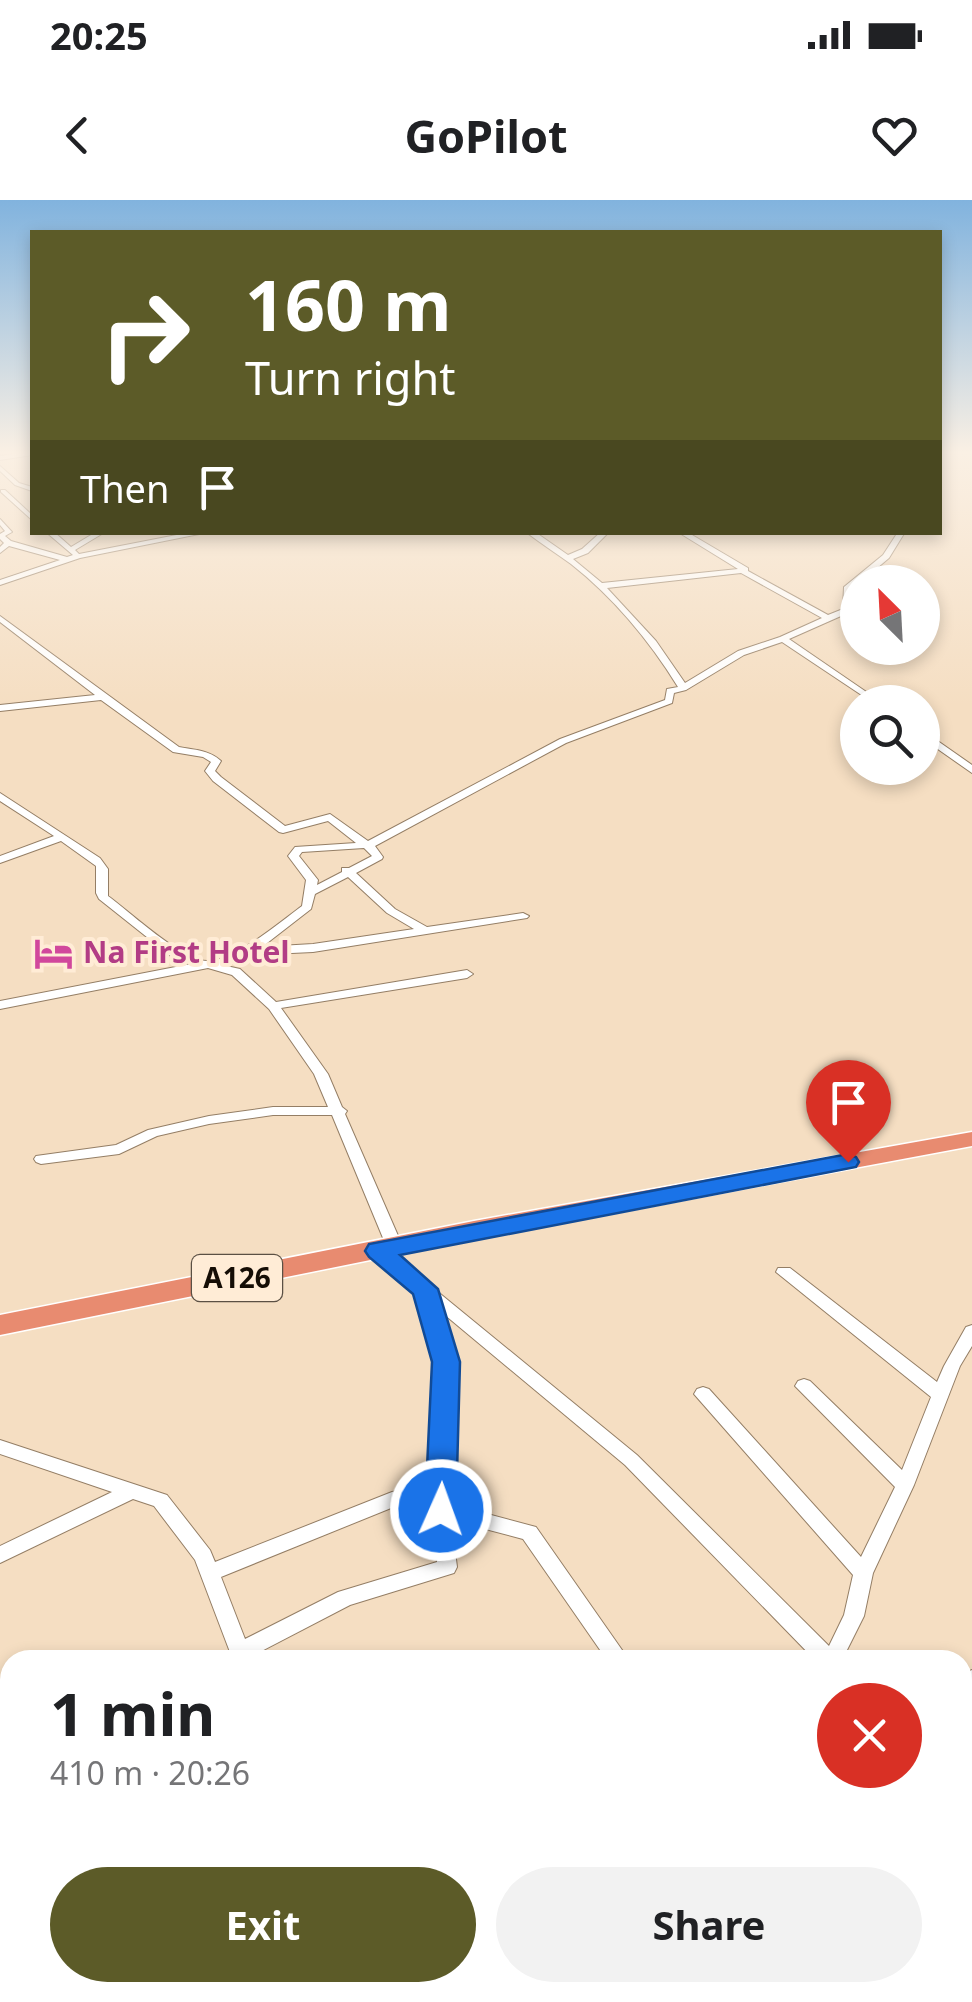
<!DOCTYPE html>
<html lang="en">
<head>
<meta charset="utf-8">
<style>
  body { margin:0; font-family:"Noto Sans",sans-serif; background:#f2f2f2; color:#202124; height:100vh; display:flex; flex-direction:column; font-size:38px; white-space:nowrap }
  * { box-sizing:border-box; margin:0 }
  p { font-size:32px; color:#757577 }
  .icon { flex:none; width:55px; height:55px; fill:none; stroke:currentColor; stroke-width:2; stroke-linecap:round; stroke-linejoin:round }
  .map { position:relative; flex:1; overflow:hidden }
  .details { position:absolute; left:0px; top:1450px; width:972px; height:352px; display:flex; flex-direction:column; background:#fff; border-radius:30px 30px 0 0; box-shadow:0 5px 15px #0003 }
  .details>* { flex:none }
  .banner { position:absolute; left:30px; top:30px; width:912px; height:305px; border-radius:0px; box-shadow:0 5px 15px #0003; background:#5c5b28; color:#fff; overflow:hidden }
  .needle { width:65px; rotate:336deg }
  .fabs { position:absolute; left:840px; top:365px; display:grid; gap:20px }
  .fabs a { display:grid; place-items:center; width:100px; height:100px; border-radius:50%; background:#fff; box-shadow:0 5px 15px #0003; font-size:50px }
  .pin { position:absolute; display:grid; place-items:center; width:85px; height:85px; color:#fff; margin:-102px -42px; border-radius:50% 50% 50% 0; rotate:-45deg; box-shadow:0 0 10px #0007 }
  .pin .icon { rotate:45deg }
  .me { position:absolute; width:110px; margin:-55px; rotate:2deg; stroke-linejoin:round; filter:drop-shadow(0 0 8px #0008) }
  .turn { display:flex; align-items:center; gap:35px; height:210px; padding:0 50px; font-size:45px }
  .turn .icon { width:130px; height:130px; stroke-width:2.5 }
  .turn b { display:block; font-size:70px; line-height:85px }
  .then { display:flex; align-items:center; height:95px; padding:0 50px; background:#0003; gap:20px; font-size:38px }
  .round { display:grid; place-items:center; flex:none; width:105px; height:105px; border-radius:52px; background:#f2f2f2 }
  .summary { display:flex; align-items:center; justify-content:space-between; height:170px; padding:0 50px }
  h1 { font-size:60px; font-weight:700; line-height:75px }
  .cta { display:flex; gap:20px; margin-top:auto; padding:20px 50px }
  .cta a { flex:1; height:115px; border-radius:60px; background:#5c5b28; color:#fff; font-size:40px; font-weight:700; line-height:115px; text-align:center }
  .cta a+a { background:#f2f2f2; color:#202124 }
  .status { display:flex; justify-content:space-between; align-items:center; height:70px; padding:0 50px; background:#fff; direction:ltr }
  .status svg { height:28px; fill:currentColor }
  header { display:flex; justify-content:space-between; align-items:center; height:130px; padding:0 50px; background:#fff; font-size:45px; font-weight:700 }
  .map>svg:first-child { display:block }
</style>
</head>
<body>
<div class="status"><b>20:25</b><svg viewBox="0 0 49 12"><path d="M0 12V9h3v3zM5 12V6h3v6zM10 12V3h3v9zM15 12V0h3v12zM26 1h20v11H26zM47 4h2v5h-2z"/></svg></div>
<header><svg class="icon" aria-label="back" viewBox="0 0 24 24"><path d="M15 5l-7 7 7 7"/></svg>GoPilot<svg class="icon" aria-label="heart" viewBox="0 0 24 24"><path d="M12 20l-8-8c-3-5 5-10 8-4 3-6 11-1 8 4z"/></svg></header>
<div class="map">
<svg width="972" height="1802" viewBox="0 0 972 1802">
  <rect width="100%" height="100%" fill="#f5dec2"/>
  <g fill="none" stroke-linecap="round" stroke-linejoin="round">
    <defs>
      <path id="minor" d="M25 252H32V255L0 260V256Z
        M0 266 19 283 32 287V291L15 285 0 271Z
        M1 290H5L32 315V320L1 292Z
        M0 319 12 332 5 336 11 341 67 357 73 355 46 332H54L71 347 96 332H105L75 350 79 354 192 332H209L80 358 0 385V380L60 360 9 346 0 353V347L4 343 0 339V334L5 331 0 325Z
        M526 332H535L568 355 582 349 601 332H609L588 353 573 359 602 383 738 369 678 332H687L748 368V371L828 415 843 409 844 387 883 355 898 332H905L889 358 851 390 850 412 789 439 881 502H872L782 442 744 455 686 490 674 493 672 503 566 543 375 646 383 657 382 659 356 673 395 709 427 727 523 713 529 716 527 718 313 752 250 755 222 765 240 769 276 802 467 770 473 774 467 778 281 808 328 874 342 907 347 911 345 914 399 1038 396 1042H386L383 1038 332 915H273L209 924 157 936 119 954 41 964 36 962 34 959 36 956 116 945 148 930 209 916 273 907H328L314 874 269 809 232 775 208 768 0 809V801L191 764 177 761 99 699 96 693V666L61 641 0 663V656L54 636 0 601V593L100 658 108 669V696C130 712 181 760 207 761 235 761 279 723 302 706L306 680 288 656 295 647 356 643 328 621 283 633 279 632 213 581 205 571 211 562 203 557 173 552 101 500 0 511V505L95 495 0 422V416L179 547C195 550 209 550 221 561L215 571 221 577 285 626 330 614 368 641 560 539 665 500 667 489 678 487C649 440 614 398 571 364 556 353 540 343 526 332ZM741 373 822 418 780 437 738 451 685 483 656 441 607 388ZM364 648 372 656 349 668H342V672L317 685 318 680 299 656 302 652ZM348 677 387 713 414 729 313 744 262 747 311 709 315 694Z
        M922 530 972 565V573L922 538Z
        M378 1046 383 1047 637 1255 829 1446 844 1415 853 1375 694 1194 697 1189 703 1187 709 1189 861 1357 895 1287 795 1186 798 1181 804 1179 810 1181 902 1270 931 1197 776 1072 778 1068H790L937 1182 944 1166 966 1127 972 1125V1146L960 1166 914 1285 873 1373 864 1416 842 1460H815L625 1265 439 1110 454 1162 450 1304 536 1327 629 1460H607L523 1339 451 1320 457 1367 454 1373 350 1405 252 1456 251 1460H233L195 1360 154 1306 133 1299 0 1363V1346L112 1292 0 1254V1240L167 1295 210 1350 215 1362 392 1292 433 1284 438 1162 417 1092 373 1055 370 1051 373 1047ZM432 1299 437 1362 338 1392 245 1439 221 1377 401 1304Z
        M972 1470V1492L962 1496V1475Z
        M0 1540 10 1542V1562L0 1560Z
        M962 1578 972 1583V1626L962 1631Z
        M10 1791V1792H36L32 1802H5Z
        M435 1792H465L460 1802H431Z"/>
      <path id="trunk" d="M972 932V946L474 1039 0 1135V1115L474 1021Z"/>
    </defs>
    <use href="#minor" stroke="#947e65" stroke-width="2"/>
    <use href="#trunk" stroke="#fff" stroke-width="3"/>
    <use href="#minor" fill="#fff" fill-rule="evenodd"/>
    <use href="#trunk" fill="#e88b70" fill-rule="evenodd"/>
  </g>
  <linearGradient id="sky" x2="0" y2="1"><stop stop-color="#81b3de"/><stop offset="0.5" stop-color="#faf0e4"/><stop offset="1" stop-color="#faf0e4" stop-opacity="0"/></linearGradient>
  <rect width="972" height="505" fill="url(#sky)"/>
  <path fill="#1a73e8" stroke="#114b97" stroke-width="2.5" d="M848 954 856 957 859 962 856 967 400 1055 438 1089 460 1162 456 1310 452 1319 441 1322 430 1319 425 1310 432 1162 413 1094 369 1057 365 1051 369 1044Z"/>
  <defs>
    <symbol id="hotel-bare" viewBox="-9 -9 18 18"><path d="M-6-4.5h1.5V1H6V5H4.5V3h-9V5H-6ZM-4 0a1.8 1.8 0 1 1 3.6 0ZM.5 0V-2.5h3Q6-2.5 6 0Z" fill="#d1479c" stroke="#ffecd6" stroke-width="2.5" paint-order="stroke"/></symbol>
  </defs>
  <g fill-rule="evenodd">
    <use href="#hotel-bare" x="26" y="726" width="55" height="55"/>
  </g>
  <g text-anchor="middle" stroke-width="8" stroke-linejoin="round" paint-order="stroke">
    <rect fill="#ffecd6" stroke="#5b5044" stroke-width="2.5" x="192" y="1055" width="90" height="46" rx="8"/>
    <g font-size="28" font-weight="bold" fill="#150d05">
      <text x="237" y="1088">A126</text>
    </g>
    <g font-size="30" font-weight="bold" fill="#b23c85" stroke="#ffecd6" text-anchor="start">
      <text x="83" y="763">Na First Hotel</text>
    </g>
  </g>
</svg>
<div class="fabs">
<a><svg class="needle" viewBox="-14 -14 28 28"><path d="M0-13l5 13h-10z" fill="#e53935"/><path d="M0 13l5-13h-10z" fill="#757577"/></svg></a>
<a><svg class="icon" aria-label="search" viewBox="0 0 24 24"><circle cx="10" cy="10" r="6"/><path d="M15 15l6 6"/></svg></a>
</div>
<div class="pin" style="left:848px;top:962px;background:#d93025"><svg class="icon" aria-label="arrive" viewBox="0 0 24 24"><path d="M6 21V4h12l-3 4 3 4H6"/></svg></div>
<svg class="me" style="left:441px;top:1310px" viewBox="-20 -20 40 40"><circle r="17" fill="#1a73e8" stroke="#fff" stroke-width="3"/><path d="M0-11L8 9 0 5-8 9z" fill="#fff"/></svg>
<div class="banner">
<div class="turn"><svg class="icon" aria-label="right" viewBox="0 0 24 24"><path d="M7 20v-9h11M14 6l5 5-5 5"/></svg><div><b>160 m</b>Turn right</div></div>
<div class="then">Then<svg class="icon" aria-label="arrive" viewBox="0 0 24 24"><path d="M6 21V4h12l-3 4 3 4H6"/></svg></div>
</div>
<section class="details">
<div class="summary"><div><h1>1 min</h1><p>410 m · 20:26</p></div><a class="round" style="background:#d93025;color:#fff"><svg class="icon" aria-label="close" viewBox="0 0 24 24"><path d="M6 6l12 12M18 6L6 18"/></svg></a></div>
<div class="cta"><a>Exit</a><a>Share</a></div>
</section>
</div>
</body>
</html>
